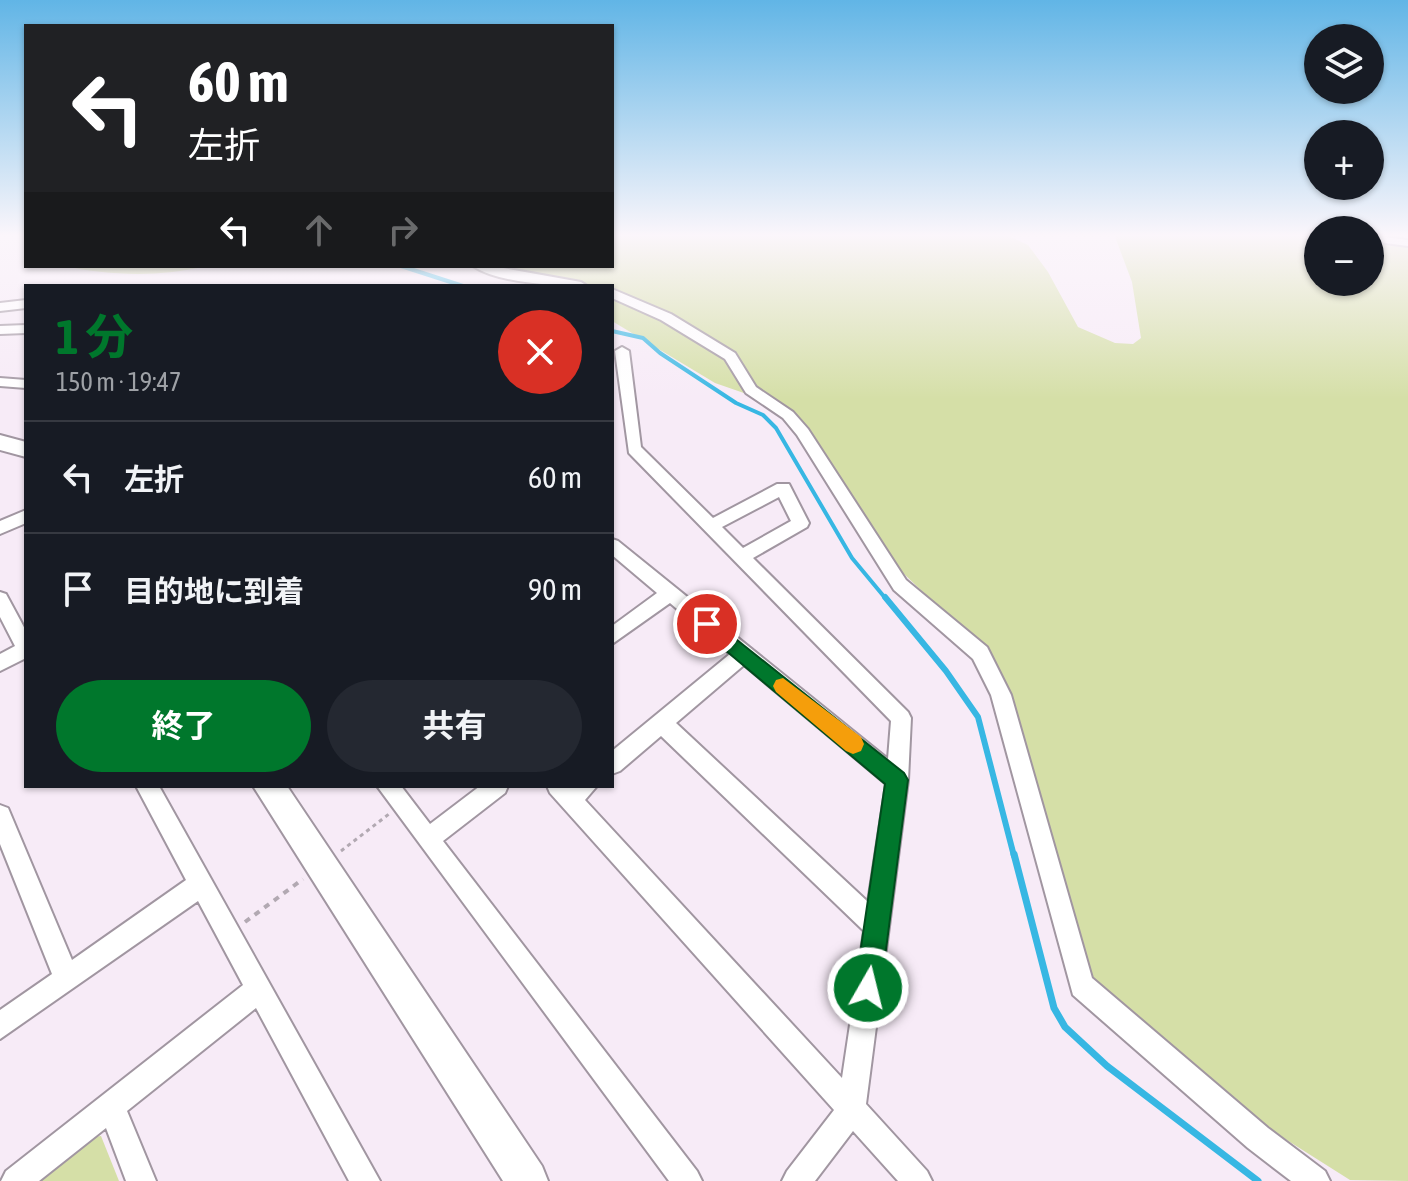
<!DOCTYPE html>
<html lang="ja">
<head>
<meta charset="utf-8">
<style>
  body { margin:0; font-family:"Asap Condensed","Noto Sans JP",sans-serif; background:#242831; color:#f1f3f6; height:100vh; display:flex; flex-direction:column; font-size:30px; white-space:nowrap }
  * { box-sizing:border-box; margin:0 }
  p { font-size:26px; color:#9ea1a6 }
  .icon { flex:none; width:44px; height:44px; fill:none; stroke:currentColor; stroke-width:2; stroke-linecap:round; stroke-linejoin:round }
  .map { position:relative; flex:1; overflow:hidden }
  .drawer { position:absolute; left:24px; top:284px; width:590px; height:504px; display:flex; flex-direction:column; background:#171b24; border-radius:0px; box-shadow:0 2px 6px #0004 }
  .drawer>* { flex:none }
  .hud { position:absolute; left:24px; top:24px; width:590px; height:244px; border-radius:0px; box-shadow:0 2px 6px #0004; background:#202124; color:#fff; overflow:hidden }
  .controls { position:absolute; left:1304px; top:24px; display:grid; gap:16px }
  .controls a { display:grid; place-items:center; width:80px; height:80px; border-radius:50%; background:#171b24; box-shadow:0 2px 6px #0004; font-size:40px }
  .pin { position:absolute; display:grid; place-items:center; width:68px; height:68px; color:#fff; margin:-34px; border:4px solid #fff; border-radius:50%; box-shadow:0 2px 8px #0007 }
  .me { position:absolute; width:88px; margin:-44px; rotate:8deg; stroke-linejoin:round; filter:drop-shadow(0 0 6px #0008) }
  .turn { display:flex; align-items:center; gap:28px; height:168px; padding:0 32px; font-size:36px }
  .turn .icon { width:104px; height:104px; stroke-width:2.5 }
  .turn b { display:block; font-size:56px; line-height:68px }
  .lanes { display:flex; align-items:center; height:76px; padding:0 32px; background:#0003; justify-content:center; gap:40px; direction:ltr }
  .lanes .off { opacity:.35 }
  .round { display:grid; place-items:center; flex:none; width:84px; height:84px; border-radius:42px; background:#242831 }
  .headline { display:flex; align-items:center; justify-content:space-between; height:136px; padding:0 32px }
  h1 { font-size:48px; font-weight:700; line-height:60px; color:#00772c }
  .primary-button { display:flex; gap:16px; margin-top:auto; padding:16px 32px }
  .primary-button a { flex:1; height:92px; border-radius:48px; background:#00772c; color:#fff; font-size:32px; font-weight:700; line-height:92px; text-align:center }
  .primary-button a+a { background:#242831; color:#f1f3f6 }
  ul { padding:0; list-style:none }
  li { display:flex; align-items:center; gap:24px; height:112px; padding:0 32px; border-top:2px solid #363941 }
  li div { flex:1 }
  li b { display:block; font-size:30px }
  li em { font-style:normal }
  .map>svg:first-child { display:block }
</style>
</head>
<body>
<div class="map">
<svg width="1408" height="1181" viewBox="0 0 1408 1181">
  <rect width="100%" height="100%" fill="#f7ebf7"/>
  <path fill="#d5dfa7" d="M612 234H1004L1028 245 1048 272 1078 327 1115 343 1133 344 1141 338 1132 282 1114 234H1318V282H1370V235L1408 244V1181L1350 1180 1282 1137 1256 1128 1085 979 1031 791 969 636 881 552 805 429 773 403 715 383 612 321V286H548L511 266H612Z
    M65 266H206C162 277 109 276 65 266Z
    M101 1136 119 1181H36L92 1137Z"/>
  <g fill="none" stroke-linecap="round" stroke-linejoin="round">
    <path stroke="#37b7e3" stroke-width="4" d="M401 266 463 286
      M612 331 643 338 660 353 736 403 763 415 776 428 852 558 886 599"/>
    <path stroke="#37b7e3" stroke-width="6" d="M885 597 946 671 978 717 1014 856"/>
    <path stroke="#37b7e3" stroke-width="7" d="M1014 854 1054 1008 1065 1027 1107 1066 1258 1181"/>
    <defs>
      <path id="street" d="M1370 235 1408 240V246L1370 241Z
        M473 266H492L581 282 587 286C556 286 498 283 473 266Z
        M612 289 671 314 735 353 756 387 793 412 808 429 906 580 987 647 1011 695 1092 978 1268 1128 1325 1171 1330 1181H1291L1248 1148 1073 995 991 695 973 659 894 590 797 435 783 418 746 393 725 359 661 320 612 298Z
        M26 300V308L0 311V303Z
        M26 325V333L0 334V326Z
        M622 347 629 351 641 447 713 518 777 484H789L809 523 807 527 753 558 908 712 911 718 908 780 866 1104 927 1171 932 1181H898L853 1131 815 1181H782L787 1171 834 1110 550 793 547 786H597L585 800 842 1078 864 931 661 736 620 771 612 774V751L730 654 670 603 612 644V626L657 593 612 555V539L618 541 888 759 891 721 629 453 615 351ZM779 497 791 521 743 548 722 527ZM744 665 886 784 868 902 676 723Z
        M0 378 26 380V388L0 386Z
        M26 510V523L0 534V521Z
        M0 592 6 594 26 631V658L0 671V654L15 646 0 617Z
        M136 786H159L380 1181H349L256 1008 127 1111 156 1181H126L106 1128 39 1181H1L6 1171 243 985 198 901 0 1039V1010L52 974 0 844V805L8 808 72 960 186 880Z
        M377 786H401L430 824 480 786H508L505 793 443 841 697 1171 702 1181H669Z"/>
      <path id="secondary" d="M0 435 26 442V457L0 450Z
        M253 786H287L542 1166 548 1181H503Z"/>
    </defs>
    <use href="#street" stroke="#a196a1" stroke-width="4"/>
    <use href="#secondary" stroke="#a196a1" stroke-width="4"/>
    <path stroke="#b2a9b2" stroke-width="3" stroke-dasharray="4 4" stroke-linecap="butt" d="M341 851 389 814"/>
    <path stroke="#b2a9b2" stroke-width="4" stroke-dasharray="6 6" stroke-linecap="butt" d="M245 922 303 879"/>
    <use href="#street" fill="#fff" fill-rule="evenodd"/>
    <use href="#secondary" fill="#fff" fill-rule="evenodd"/>
  </g>
  <linearGradient id="sky" x2="0" y2="1"><stop stop-color="#61b5e6"/><stop offset="0.59" stop-color="#fbf6fb"/><stop offset="1" stop-color="#fbf6fb" stop-opacity="0"/></linearGradient>
  <rect width="1408" height="399" fill="url(#sky)"/>
  <path fill="#00772c" stroke="#004d1d" stroke-width="2" d="M707 616 904 773 908 780 881 988 877 997 868 1001 859 997 855 988 885 784 700 629 698 624 700 618Z"/>
  <path fill="#f59e0b" d="M783 678 861 737 864 744 861 751 853 754 846 751 776 692 773 686 776 680Z"/>
</svg>
<div class="controls">
<a><svg class="icon" aria-label="layers" viewBox="0 0 24 24"><path d="M12 4l9 5-9 5-9-5zM3 14l9 5 9-5"/></svg></a>
<a>+</a>
<a>−</a>
</div>
<div class="pin" style="left:707px;top:624px;background:#d93025"><svg class="icon" aria-label="arrive" viewBox="0 0 24 24"><path d="M6 21V4h12l-3 4 3 4H6"/></svg></div>
<svg class="me" style="left:868px;top:988px" viewBox="-20 -20 40 40"><circle r="17" fill="#00772c" stroke="#fff" stroke-width="3"/><path d="M0-11L8 9 0 5-8 9z" fill="#fff"/></svg>
<div class="hud">
<div class="turn"><svg class="icon" aria-label="left" viewBox="0 0 24 24"><path d="M17 20v-9H6M10 6l-5 5 5 5"/></svg><div><b>60 m</b>左折</div></div>
<div class="lanes"><svg class="icon" aria-label="left" viewBox="0 0 24 24"><path d="M17 20v-9H6M10 6l-5 5 5 5"/></svg><svg class="icon off" aria-label="ahead" viewBox="0 0 24 24"><path d="M12 20V5M6 11l6-6 6 6"/></svg><svg class="icon off" aria-label="right" viewBox="0 0 24 24"><path d="M7 20v-9h11M14 6l5 5-5 5"/></svg></div>
</div>
<section class="drawer">
<div class="headline"><div><h1>1 分</h1><p>150 m · 19:47</p></div><a class="round" style="background:#d93025;color:#fff"><svg class="icon" aria-label="close" viewBox="0 0 24 24"><path d="M6 6l12 12M18 6L6 18"/></svg></a></div>
<ul>
<li><svg class="icon" aria-label="left" viewBox="0 0 24 24"><path d="M17 20v-9H6M10 6l-5 5 5 5"/></svg><div><b>左折</b></div><em>60 m</em></li>
<li><svg class="icon" aria-label="arrive" viewBox="0 0 24 24"><path d="M6 21V4h12l-3 4 3 4H6"/></svg><div><b>目的地に到着</b></div><em>90 m</em></li>
</ul>
<div class="primary-button"><a>終了</a><a>共有</a></div>
</section>
</div>
</body>
</html>
